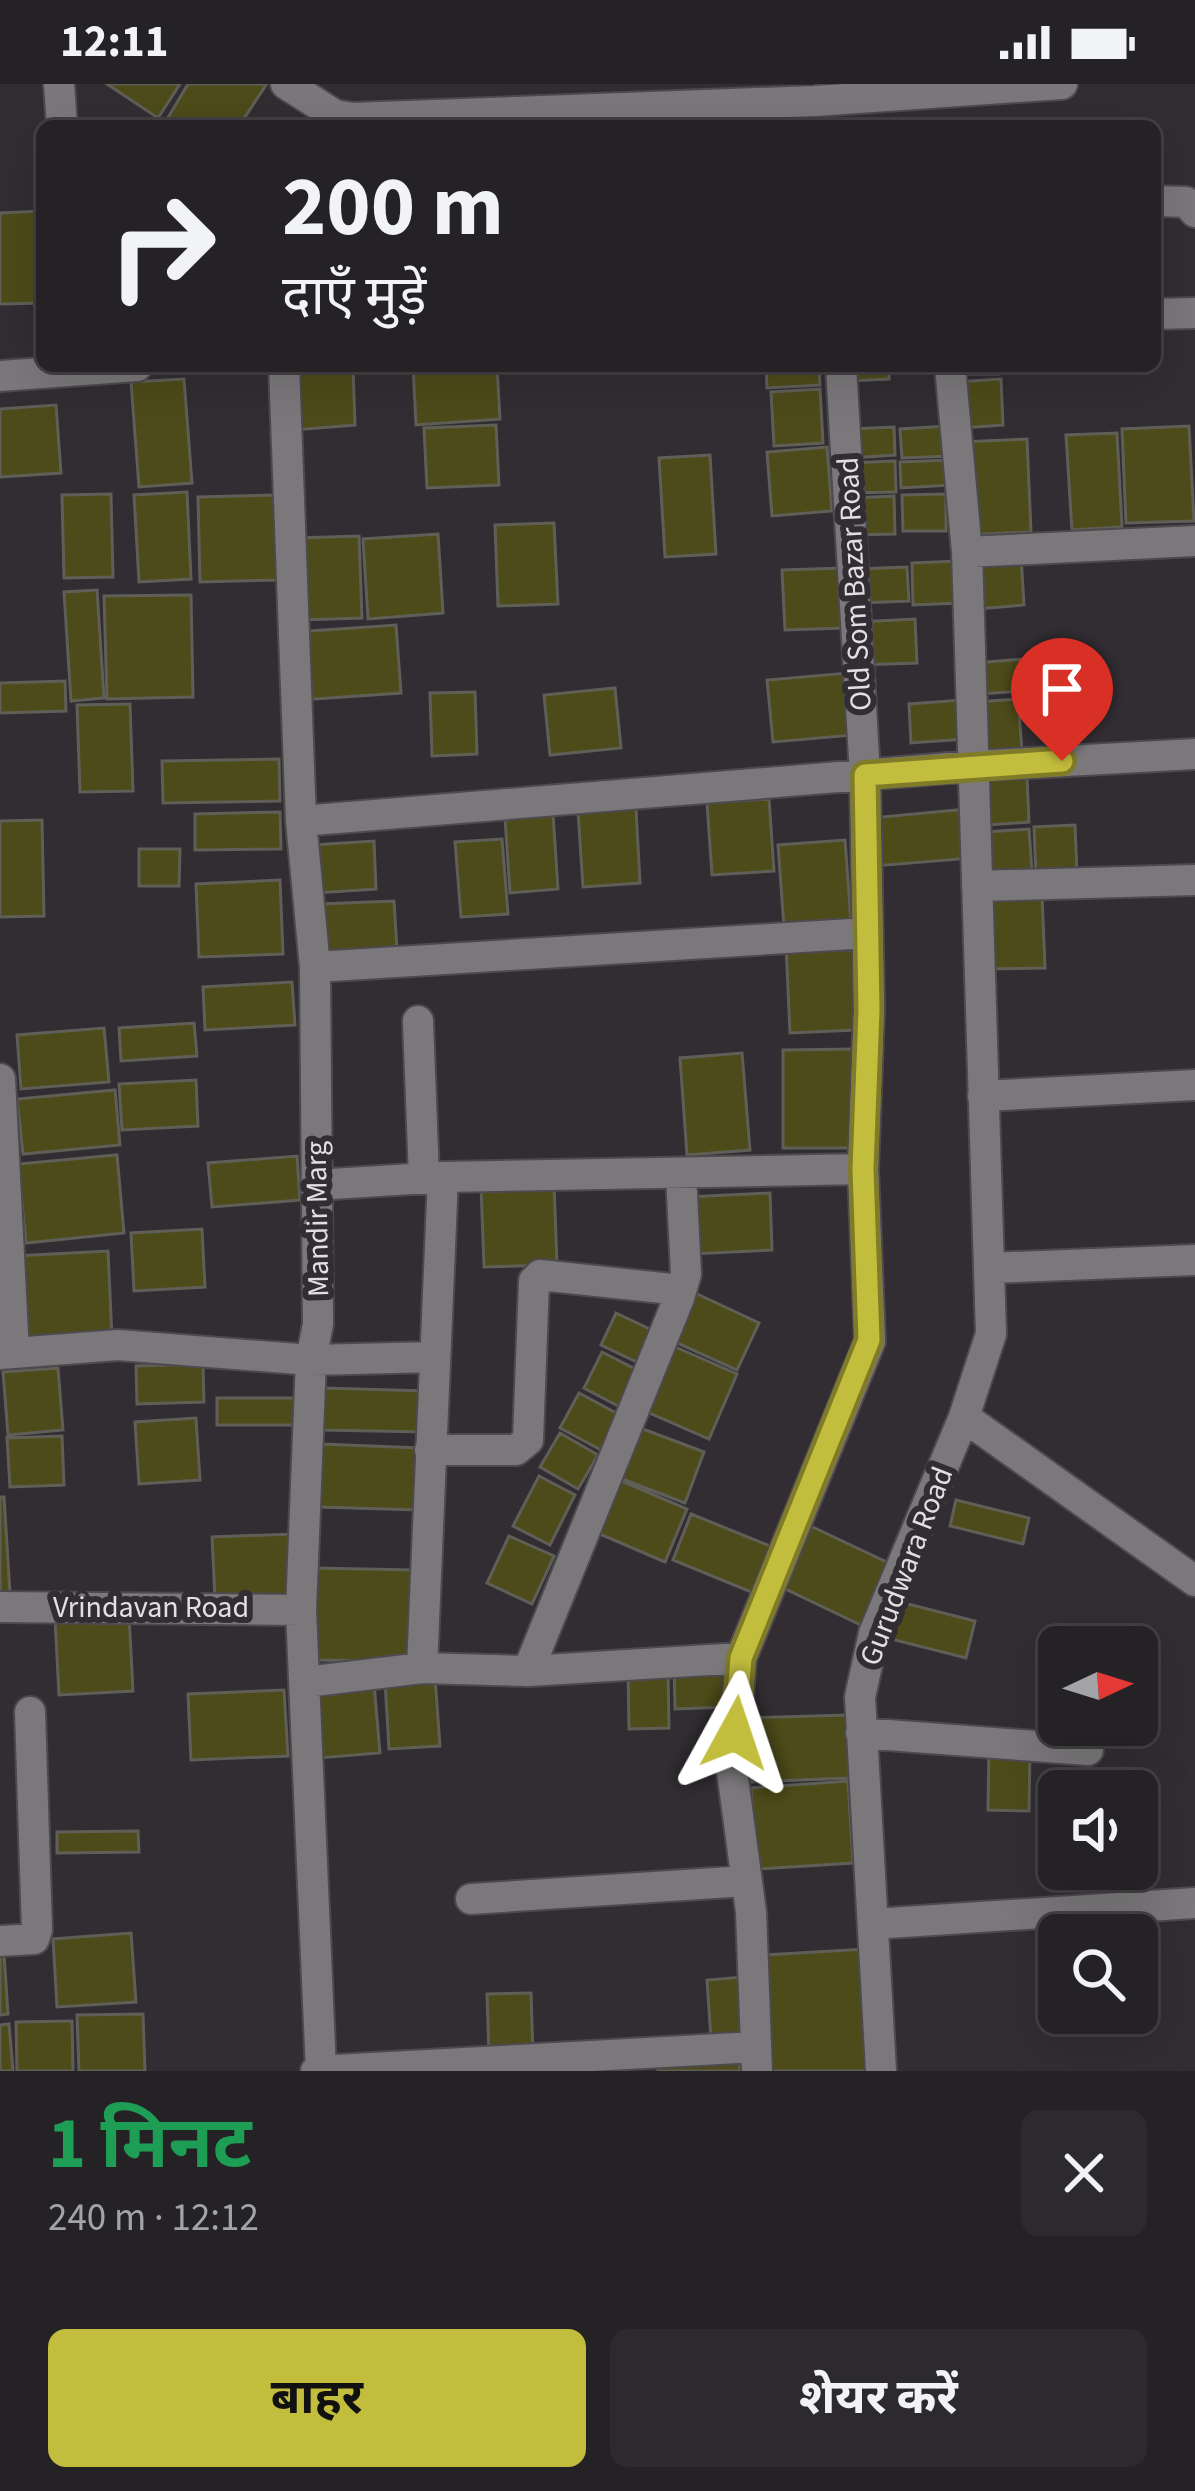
<!DOCTYPE html>
<html lang="hi">
<head>
<meta charset="utf-8">
<style>
  body { margin:0; font-family:"Source Sans 3","Noto Sans Devanagari",sans-serif; background:#2d2a2e; color:#f1f3f6; height:100vh; display:flex; flex-direction:column; font-size:45px; white-space:nowrap }
  * { box-sizing:border-box; margin:0 }
  p { font-size:39px; color:#a3a4a7 }
  .icon { flex:none; width:66px; height:66px; fill:none; stroke:currentColor; stroke-width:2; stroke-linecap:round; stroke-linejoin:round }
  .map { position:relative; height:1987px; overflow:hidden }
  .panel { display:flex; flex-direction:column; background:#252226; flex:1 }
  .panel>* { flex:none }
  .guide { position:absolute; left:36px; top:36px; width:1125px; height:252px; border-radius:18px; box-shadow:0 12px 48px #0002,0 0 0 3px #423f43; background:#252226; color:#f1f3f6; overflow:hidden }
  .needle { width:78px; rotate:86deg }
  .buttons { position:absolute; left:1038px; top:1542px; display:grid; gap:24px }
  .buttons a { display:grid; place-items:center; width:120px; height:120px; border-radius:18px; background:#252226; box-shadow:0 12px 48px #0002,0 0 0 3px #423f43; font-size:60px }
  .pin { position:absolute; display:grid; place-items:center; width:102px; height:102px; color:#fff; margin:-123px -51px; border-radius:50% 50% 50% 0; rotate:-45deg; box-shadow:0 0 12px #0007 }
  .pin .icon { rotate:45deg }
  .me { position:absolute; width:132px; margin:-66px; rotate:5deg; stroke-linejoin:round; filter:drop-shadow(0 0 9px #0008) }
  .turn { display:flex; align-items:center; gap:42px; height:252px; padding:0 48px; font-size:54px }
  .turn .icon { width:156px; height:156px; stroke-width:2.5 }
  .turn b { display:block; font-size:84px; line-height:102px }
  .round { display:grid; place-items:center; flex:none; width:126px; height:126px; border-radius:18px; background:#2d2a2e }
  .overview { display:flex; align-items:center; justify-content:space-between; height:204px; padding:0 48px }
  h1 { font-size:72px; font-weight:700; line-height:90px; color:#1e9e55 }
  .button { display:flex; gap:24px; margin-top:auto; padding:24px 48px }
  .button a { flex:1; height:138px; border-radius:18px; background:#c3bd3e; color:#111; font-size:48px; font-weight:700; line-height:138px; text-align:center }
  .button a+a { background:#2d2a2e; color:#f1f3f6 }
  .status { display:flex; justify-content:space-between; align-items:center; height:84px; padding:0 60px; background:#252226; direction:ltr }
  .status svg { height:33px; fill:currentColor }
  .map>svg:first-child { display:block }
</style>
</head>
<body>
<div class="status"><b>12:11</b><svg viewBox="0 0 49 12"><path d="M0 12V9h3v3zM5 12V6h3v6zM10 12V3h3v9zM15 12V0h3v12zM26 1h20v11H26zM47 4h2v5h-2z"/></svg></div>
<div class="map">
<svg width="1195" height="1987" viewBox="0 0 1195 1987">
  <rect width="100%" height="100%" fill="#312d32"/>
  <path fill="#4d4b19" stroke="#5f5f58" stroke-width="3" d="M107 0H180L158 34Z
    M188 0H264L266 1 239 42H163Z
    M799 21 801 42H751L749 26Z
    M42 127V219L0 220V129Z
    M287 282H353L355 341 293 346Z
    M413 282H497L500 335 416 341Z
    M766 282H819L820 301 767 304Z
    M847 282H889V295L848 297Z
    M957 282H999V290H957Z
    M184 295 192 399 139 403 131 298Z
    M1001 295 1003 341 961 344 959 298Z
    M820 305 823 359 774 362 771 308Z
    M56 321 61 389 0 393V325Z
    M496 341 499 401 427 404 424 344Z
    M948 342 950 372 902 374 900 345Z
    M1189 342 1194 437 1126 439 1122 345Z
    M894 343 895 371 851 374 850 345Z
    M1117 349 1122 443 1072 446 1066 351Z
    M1027 355 1031 448 965 451 961 358Z
    M827 363 832 427 772 432 767 368Z
    M710 371 716 470 665 473 659 374Z
    M949 376 950 401 901 404 900 378Z
    M895 377 896 408 850 409 849 379Z
    M187 408 191 495 139 498 134 411Z
    M111 410 113 493 64 494 62 411Z
    M946 410V447H903L902 411Z
    M277 411 278 496 200 498 198 413Z
    M894 412 895 450 853 451 852 414Z
    M554 439 558 520 498 522 495 441Z
    M438 450 443 529 368 535 363 455Z
    M359 452 362 534 299 536 296 454Z
    M1021 471 1024 521 977 525 974 475Z
    M959 477 960 519 913 521 912 479Z
    M907 483 909 517 859 519 858 485Z
    M843 484 844 544 785 546 782 486Z
    M97 506 104 614 71 617 64 508Z
    M191 511 193 613 107 615 104 512Z
    M915 535 917 579 860 581 858 538Z
    M396 541 401 609 301 616 296 548Z
    M1025 575 1027 607 977 610 975 579Z
    M848 589 854 651 773 658 767 596Z
    M65 597 66 627 0 629V599Z
    M615 604 621 664 550 671 544 611Z
    M475 608 477 670 432 672 430 609Z
    M1018 615 1022 667 980 670 977 618Z
    M962 616 964 655 911 659 909 620Z
    M130 620 133 707 80 708 77 621Z
    M279 675 280 717 163 719 162 677Z
    M1027 693 1029 738 989 741 986 695Z
    M769 715 774 787 712 791 707 719Z
    M636 724 640 799 583 803 578 728Z
    M968 725 972 774 875 782 871 734Z
    M280 728 281 765 195 766V730Z
    M553 730 558 805 510 809 505 734Z
    M42 736 44 832 0 833V737Z
    M1075 741 1077 790 1036 792 1034 743Z
    M1029 745 1032 788 989 791 986 748Z
    M502 755 508 830 461 833 455 758Z
    M845 756 851 838 784 843 778 761Z
    M374 757 376 805 316 809 313 761Z
    M139 765H180L179 802H139Z
    M280 796 283 870 199 873 196 800Z
    M1042 810 1045 884 984 885 982 812Z
    M394 817 397 866 323 870 320 820Z
    M853 859 856 946 790 949 786 861Z
    M292 898 295 941 205 946 203 903Z
    M194 939 197 972 121 977 119 944Z
    M104 944 109 998 21 1005 17 951Z
    M856 965V1064H783V966Z
    M742 969 750 1066 687 1071 680 974Z
    M196 996 198 1042 122 1046 119 1000Z
    M115 1006 120 1061 23 1070 17 1015Z
    M117 1071 124 1149 26 1159 18 1080Z
    M297 1072 300 1116 212 1123 208 1079Z
    M554 1100 557 1181 484 1183 481 1102Z
    M770 1109 772 1166 690 1170 688 1113Z
    M202 1145 205 1203 134 1207 131 1149Z
    M108 1167 112 1254 19 1259 15 1172Z
    M693 1208 759 1239 737 1286 671 1256Z
    M616 1229 658 1249 643 1281 601 1261Z
    M666 1259 737 1290 709 1355 638 1324Z
    M602 1268 641 1288 622 1324 584 1304Z
    M203 1280 204 1318 137 1320 136 1282Z
    M58 1284 63 1346 8 1351 3 1288Z
    M323 1304 426 1307 425 1348 322 1346Z
    M579 1309 620 1331 601 1366 560 1344Z
    M217 1314H300V1341H217Z
    M196 1334 200 1396 139 1400 135 1338Z
    M635 1342 704 1368 685 1419 617 1393Z
    M560 1349 598 1371 578 1405 540 1383Z
    M62 1352 64 1401 10 1403 7 1354Z
    M321 1360 420 1364 418 1426 319 1423Z
    M539 1392 575 1411 550 1461 513 1442Z
    M617 1395 687 1425 665 1478 595 1448Z
    M0 1413H4L10 1509 0 1510Z
    M956 1416 1029 1434 1023 1460 950 1442Z
    M691 1430 775 1464 756 1510 673 1476Z
    M804 1439 895 1482 865 1543 775 1500Z
    M293 1450 295 1511 215 1514 212 1453Z
    M509 1452 554 1472 532 1520 487 1499Z
    M313 1484 414 1486 413 1577 312 1576Z
    M900 1518 975 1537 966 1574 891 1555Z
    M129 1531 133 1607 59 1611 55 1535Z
    M726 1580 728 1623 675 1625 674 1582Z
    M668 1584 669 1644 629 1645 628 1585Z
    M435 1593 440 1662 389 1665 385 1597Z
    M374 1600 380 1669 318 1674 312 1605Z
    M284 1606 288 1672 191 1676 188 1610Z
    M848 1631 850 1694 751 1698 749 1634Z
    M989 1663 1030 1664 1029 1727 988 1726Z
    M848 1697 853 1779 756 1785 751 1704Z
    M138 1747 139 1768 57 1769V1748Z
    M131 1849 136 1918 57 1923 53 1855Z
    M866 1865 874 1987H772L765 1871Z
    M0 1870H4L8 1930 0 1931Z
    M743 1893 748 1952 711 1955 707 1896Z
    M531 1909 533 1970 489 1971 487 1910Z
    M143 1930 145 1987H79L77 1931Z
    M72 1937 73 1987H17L16 1938Z
    M9 1940 13 1987H0V1941Z
    M739 1971 740 1987H658L657 1978Z"/>
  <g fill="none" stroke-linecap="round" stroke-linejoin="round">
    <defs>
      <path id="minor" d="M59 0 62 42
        M286 0 335 31 352 34 815 17 1062 0
        M1155 117 1186 118 1195 128
        M1155 230 1195 229
        M284 282 301 737 315 883 318 1240 311 1276 301 1526 321 1987
        M0 292 137 282
        M967 468 1195 457
        M301 737 973 682 1195 670
        M977 802 1195 796
        M315 883 868 849
        M418 937 424 1094
        M0 995 14 1269
        M983 1012 1195 1001
        M316 1101 443 1093 863 1085
        M989 1184 1195 1176
        M0 1270 118 1261 311 1276 434 1273
        M964 1333 1195 1497
        M430 1366H516L528 1356 534 1197 540 1191 681 1206
        M0 1523 301 1526
        M422 1584 443 1093
        M528 1587 679 1214 686 1190 681 1090
        M306 1598 422 1584 528 1587 741 1574
        M861 1649 1088 1666
        M471 1815 746 1797
        M873 1840 1195 1819
        M0 1857 34 1855 37 1846 30 1628
        M316 1987 756 1963
        M757 1987 751 1828 732 1687 741 1574 870 1257 863 1085 869 926 865 691 841 282
        M881 1987 860 1613 874 1549 964 1333 991 1250 967 468 950 282"/>
    </defs>
    <use href="#minor" stroke="#4d494e" stroke-width="34"/>
    <use href="#minor" stroke="#7a787a" stroke-width="30"/>
  </g>
  <g fill="none" stroke-linecap="round" stroke-linejoin="round">
    <defs>
      <path id="route" d="M735 1649 741 1574 869 1256 863 1085 869 926 865 691 1062 677"/>
    </defs>
    <use href="#route" stroke="#7f7b28" stroke-width="30"/>
    <use href="#route" stroke="#c3bd3e" stroke-width="21"/>
  </g>
  <g text-anchor="middle" stroke-width="12" stroke-linejoin="round" paint-order="stroke">
    <g font-size="30" fill="#e2dfe3" stroke="#312d32">
      <text transform="translate(854 500) rotate(-93)" y="10">Old Som Bazar Road</text>
      <text transform="translate(317 1135) rotate(-91)" y="10">Mandir Marg</text>
      <text transform="translate(906 1482) rotate(-69)" y="10">Gurudwara Road</text>
      <text x="151" y="1533">Vrindavan Road</text>
    </g>
  </g>
</svg>
<div class="buttons">
<a><svg class="needle" viewBox="-14 -14 28 28"><path d="M0-13l5 13h-10z" fill="#e53935"/><path d="M0 13l5-13h-10z" fill="#a3a4a7"/></svg></a>
<a><svg class="icon" aria-label="sound" viewBox="0 0 24 24"><path d="M4 9h4l5-4v14l-5-4H4zM17 9q2 3 0 6"/></svg></a>
<a><svg class="icon" aria-label="search" viewBox="0 0 24 24"><circle cx="10" cy="10" r="6"/><path d="M15 15l6 6"/></svg></a>
</div>
<div class="pin" style="left:1062px;top:677px;background:#d93025"><svg class="icon" aria-label="arrive" viewBox="0 0 24 24"><path d="M6 21V4h12l-3 4 3 4H6"/></svg></div>
<svg class="me" style="left:735px;top:1649px" viewBox="-20 -20 40 40"><path d="M0-17L14 15 0 8-14 15z" fill="#c3bd3e" stroke="#fff" stroke-width="4"/></svg>
<div class="guide">
<div class="turn"><svg class="icon" aria-label="right" viewBox="0 0 24 24"><path d="M7 20v-9h11M14 6l5 5-5 5"/></svg><div><b>200 m</b>दाएँ मुड़ें</div></div>
</div>
</div>
<section class="panel">
<div class="overview"><div><h1>1 मिनट</h1><p>240 m · 12:12</p></div><a class="round"><svg class="icon" aria-label="close" viewBox="0 0 24 24"><path d="M6 6l12 12M18 6L6 18"/></svg></a></div>
<div class="button"><a>बाहर</a><a>शेयर करें</a></div>
</section>
</body>
</html>
